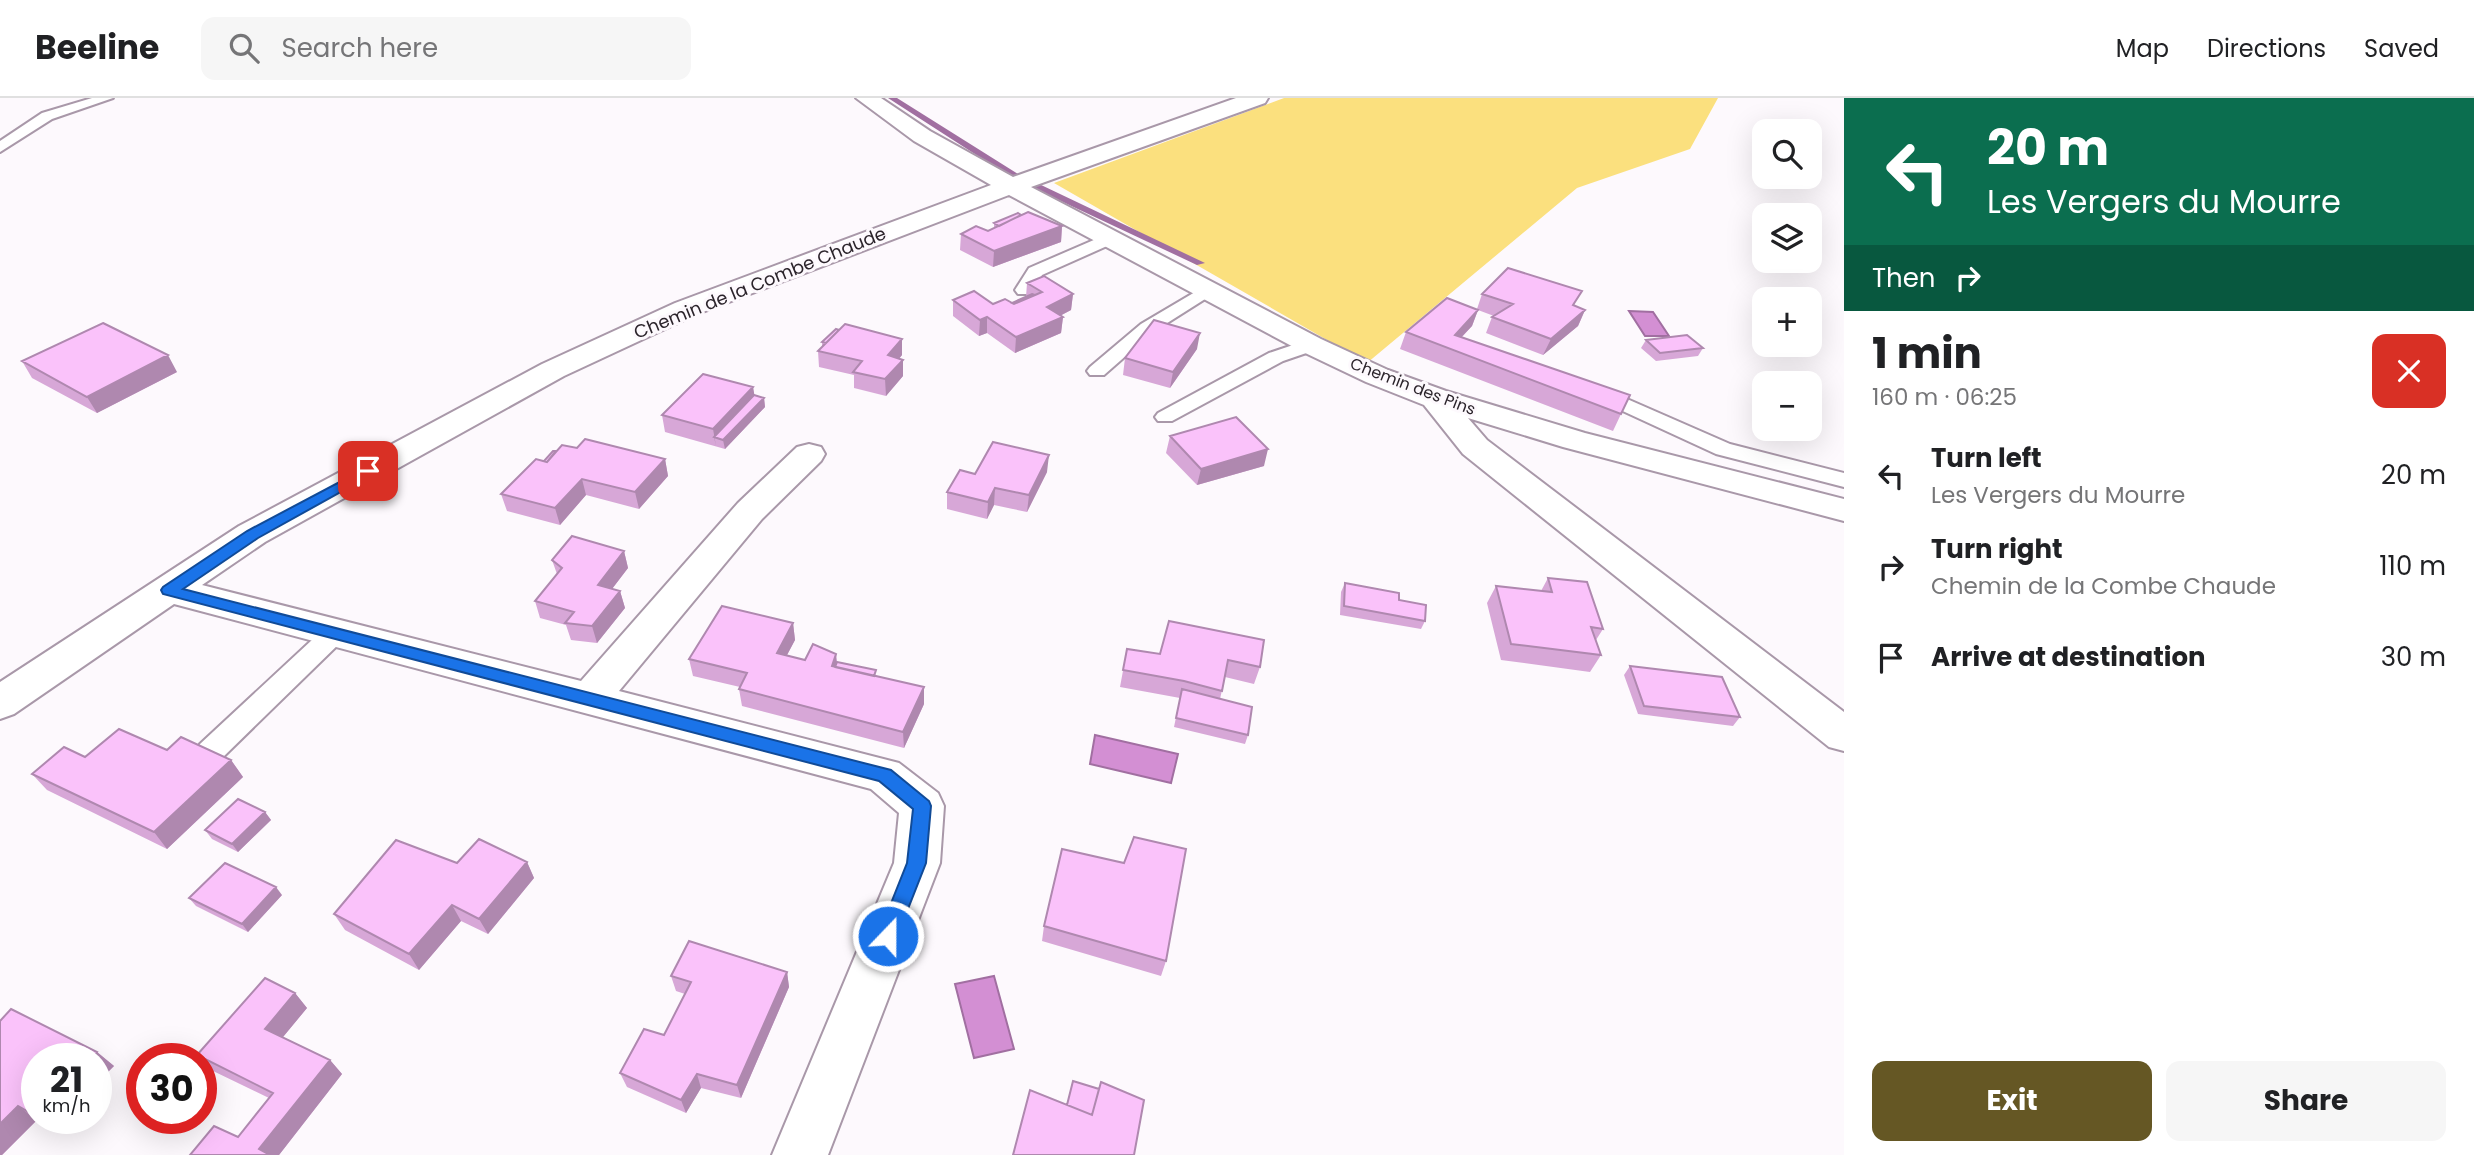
<!DOCTYPE html>
<html lang="en">
<head>
<meta charset="utf-8">
<style>
  body { margin:0; font-family:Poppins,sans-serif; background:#f6f6f6; color:#202124; height:100vh; display:flex; flex-direction:column; font-size:26px; white-space:nowrap }
  * { box-sizing:border-box; margin:0 }
  p { font-size:23px; color:#757577 }
  .icon { flex:none; width:38px; height:38px; fill:none; stroke:currentColor; stroke-width:2; stroke-linecap:round; stroke-linejoin:round }
  .map { position:relative; flex:1; overflow:hidden }
  .side { display:flex; flex-direction:column; background:#fff; width:630px }
  .side>* { flex:none }
  .hud { background:#0b6e4f; color:#fff; overflow:hidden }
  .buttons { position:absolute; left:1752px; top:21px; display:grid; gap:14px }
  .buttons a { display:grid; place-items:center; width:70px; height:70px; border-radius:14px; background:#fff; box-shadow:0 7px 28px #0002; font-size:35px }
  .speed { position:absolute; left:21px; top:945px; display:flex; gap:14px; font-size:35px; font-weight:700; text-align:center }
  .speed>* { display:grid; place-content:center; width:91px; height:91px; border-radius:50%; background:#fff; box-shadow:0 7px 28px #0002; line-height:1 }
  .speed small { font-size:18px; font-weight:400 }
  .speed .limit { border:10px solid #d22; background:#fff; color:#111 }
  .pin { position:absolute; display:grid; place-items:center; width:60px; height:60px; color:#fff; margin:-30px; border-radius:14px; box-shadow:0 4px 10px #0006 }
  .me { position:absolute; width:77px; margin:-38px; rotate:22deg; stroke-linejoin:round; filter:drop-shadow(0 0 5px #0008) }
  .turn { display:flex; align-items:center; gap:24px; height:147px; padding:0 28px; font-size:32px }
  .turn .icon { width:91px; height:91px; stroke-width:2.5 }
  .turn b { display:block; font-size:49px; line-height:60px }
  .then { display:flex; align-items:center; height:66px; padding:0 28px; background:#0003; gap:14px; font-size:26px }
  .round { display:grid; place-items:center; flex:none; width:74px; height:74px; border-radius:14px; background:#f6f6f6 }
  .summary { display:flex; align-items:center; justify-content:space-between; height:119px; padding:0 28px }
  h1 { font-size:42px; font-weight:700; line-height:52px }
  .button { display:flex; gap:14px; margin-top:auto; padding:14px 28px }
  .button a { flex:1; height:80px; border-radius:14px; background:#655724; color:#fff; font-size:28px; font-weight:700; line-height:80px; text-align:center }
  .button a+a { background:#f6f6f6; color:#202124 }
  ul { padding:0; list-style:none }
  li { display:flex; align-items:center; gap:21px; height:91px; padding:0 28px }
  li div { flex:1 }
  li b { display:block; font-size:26px }
  li em { font-style:normal }
  header { display:flex; align-items:center; gap:42px; box-sizing:border-box; height:98px; padding:0 35px; background:#fff; border-bottom:2px solid #e0e0e0 }
  header strong { font-size:33px }
  nav { display:flex; gap:38px; margin-inline-start:auto; font-size:24px }
  .search { width:490px; height:63px; background:#f6f6f6; display:flex; align-items:center; gap:18px; box-sizing:border-box; padding:0 24px; border-radius:14px; color:#757577; font-size:26px }
  main { display:flex; flex:1; min-height:0 }
  .map>svg:first-child { display:block }
</style>
</head>
<body>
<header>
<strong>Beeline</strong>
<div class="search"><svg class="icon" aria-label="search" viewBox="0 0 24 24"><circle cx="10" cy="10" r="6"/><path d="M15 15l6 6"/></svg>Search here</div>
<nav><a>Map</a><a>Directions</a><a>Saved</a></nav>
</header>
<main>
<div class="map">
<svg width="1844" height="1057" viewBox="0 0 1844 1057">
  <rect width="100%" height="100%" fill="#fdf9fd"/>
  <path fill="#fbe07e" d="M1284 0H1718L1690 51 1577 90 1367 265 1054 85Z"/>
  <path fill="#d38fd3" stroke="#a16fa1" stroke-width="2" d="M1629 213 1653 214 1669 238H1645Z
    M1095 637 1178 656 1171 685 1090 666Z
    M994 878 1014 951 974 960 955 886Z"/>
  <g fill="none" stroke-linecap="round" stroke-linejoin="round">
    <path fill="#a16fa1" fill-rule="evenodd" d="M888 0H897L1018 76 1205 165 1197 167 1012 80Z"/>
    <defs>
      <path id="lane" d="M92 0H113L52 21 0 54V43L42 15Z
        M1110 135 1116 136 1118 140 1116 144 1042 177 1030 196H1018L1015 192 1029 170Z
        M1207 187 1213 188 1216 192 1213 196 1153 234 1104 277H1090L1087 273 1090 269 1141 226Z
        M1311 241 1320 247 1318 251 1283 263 1172 323H1158L1155 319 1158 315 1269 255Z
        M1595 287 1730 346 1844 375V389L1716 356 1588 297 1585 293 1588 289Z
        M335 526 344 529 347 535 344 541 220 662 210 665 200 662 196 654 200 646 326 529Z"/>
      <path id="street" d="M856 0H881L930 33 1013 79 1236 0H1268L1265 5 1031 89 1321 241 1388 272 1446 293 1585 335 1844 401V423L1563 349 1468 320 1487 342 1844 614V653L1829 649 1463 356 1424 307 1366 284 1301 253 1009 97 695 217 564 278 265 444 202 487 581 583 738 405 797 349 809 346 821 349 825 356 821 363 762 421 619 593 899 665 938 695 944 708 940 765 828 1057H772L894 765 899 715 871 691 174 506 14 616 0 621V584L239 428 542 266 675 205 991 87 914 43Z"/>
    </defs>
    <use href="#lane" stroke="#a998a9" stroke-width="4"/>
    <use href="#street" stroke="#a998a9" stroke-width="4"/>
    <use href="#lane" fill="#fff" fill-rule="evenodd"/>
    <use href="#street" fill="#fff" fill-rule="evenodd"/>
  </g>
  <path fill="#d7a7d7" d="M1021 117 1062 128 1061 144 993 169 960 152 961 136 988 133 994 130V125Z
    M1027 185 1073 196 1071 212 1060 218 1063 219 1061 235 1015 255 987 235 979 238 953 218V202L993 206 1012 205 1026 199Z
    M1482 196 1585 212 1578 228 1543 257 1486 235 1492 219 1494 218 1478 212 1472 228 1462 239 1621 316 1613 333 1400 251 1406 234 1477 211Z
    M902 241V257L899 261 903 262V278L886 298 854 290V277L819 269 818 253 822 249V244Z
    M1646 242 1703 250 1698 258 1656 263 1641 250Z
    M1197 251 1170 290 1123 277 1125 260Z
    M22 263 177 274 97 315 32 280Z
    M753 289 754 297 764 300 765 309 725 351 665 334 662 317Z
    M1170 338 1264 368 1197 387 1166 355Z
    M577 350 665 361 668 378 639 411 586 397 560 427 507 413 501 396 556 353Z
    M1047 374 1027 414 994 407 987 421 947 411V394L975 376Z
    M624 453 628 470 612 491 620 493 625 510 597 545 571 542 566 527 540 520 535 503 557 476 552 462Z
    M1548 480 1603 531 1596 542 1601 557 1590 574 1501 562 1487 505 1496 488 1541 493Z
    M1345 485 1399 502 1425 523 1421 531 1340 517 1341 494Z
    M1169 523 1260 569 1254 586 1225 579 1220 601 1248 637 1245 646 1174 629 1180 600 1120 589 1127 551 1160 556Z
    M793 525 795 542 787 557 805 562 836 556 837 564 876 578 924 606 904 650 742 608 739 591 740 589 693 578 689 561Z
    M1630 568 1740 619 1733 628 1638 616 1624 577Z
    M85 659 231 662 243 679 167 751 47 692 32 676Z
    M265 714 271 722 238 754 212 741 205 732Z
    M527 764 534 780 488 836 461 823 419 872 345 832 334 816 457 765Z
    M1124 765 1166 863 1161 878 1042 843 1044 828Z
    M282 797 248 834 196 808 189 800Z
    M787 874 789 889 741 1000 701 990 686 1015 627 989 620 975 664 937 685 896 676 893 671 878Z
    M295 895 307 910 283 939 330 962 342 976 279 1057H190L238 1039 269 1000 211 972 197 957Z
    M0 923 97 954 114 968 96 986V961H37V1020H63L53 1031 37 1022 2 1057Z"/>
  <path fill="#af88af" d="M1062 128 1061 144 993 169 994 153Z
    M1073 196 1071 212 1046 225 1047 209Z
    M1478 212 1472 228 1450 251 1455 237Z
    M1585 212 1578 228 1543 257 1551 241Z
    M987 219V235L979 238 980 222Z
    M1063 219 1061 235 1015 255 1016 239Z
    M1200 235 1197 251 1170 290 1173 274Z
    M902 241V257L888 274V257Z
    M168 257 177 274 97 315 87 299Z
    M903 262V278L886 298 885 281Z
    M753 289 756 306 714 339 716 348 713 331Z
    M764 300 765 309 725 351 723 342Z
    M1268 351 1264 368 1197 387 1201 371Z
    M1049 357 1047 374 1027 414 1029 397Z
    M665 361 668 378 639 411 635 394Z
    M582 381 586 397 560 427 555 410Z
    M995 390 994 407 987 421 988 404Z
    M624 453 628 470 602 504 598 487Z
    M620 493 625 510 597 545 592 528Z
    M793 525 795 542 779 572 777 555Z
    M836 556 837 573 832 568Z
    M924 589V606L904 650 903 634Z
    M231 662 243 679 167 751 154 734Z
    M265 714 271 722 238 754 232 746Z
    M527 764 534 780 488 836 479 821Z
    M276 789 282 797 248 834 242 826Z
    M452 807 461 823 419 872 409 856Z
    M787 874 789 889 741 1000 737 987Z
    M295 895 307 910 278 945 265 931Z
    M97 954 114 968 96 986V961H90Z
    M330 962 342 976 279 1057H265L259 1051Z
    M697 976 701 990 686 1015 681 1002Z
    M18 1008 37 1022 2 1057H0V1026Z
    M38 1020H63L53 1031Z"/>
  <path fill="#fac2fa" stroke="#af88af" stroke-width="2" d="M1028 114 1062 128 994 153 961 136 976 128 988 133Z
    M1018 115 1021 117 999 128 994 125Z
    M1508 170 1582 193 1573 207 1585 212 1551 241 1492 219 1513 206 1482 196Z
    M1044 178 1073 196 1047 209 1063 219 1016 239 987 219 980 222 953 202 974 193 993 206 1005 201 1014 206 1042 194 1027 185Z
    M1032 196 1035 197 1014 206 1012 205Z
    M1447 200 1478 212 1455 237 1630 297 1621 316 1406 234Z
    M1154 222 1200 235 1173 274 1125 260Z
    M103 225 168 257 87 299 22 263Z
    M845 226 902 241 888 257 903 262 885 281 853 274 862 263 818 253Z
    M836 231 839 232 826 245 822 244Z
    M1687 237 1703 250 1660 255 1646 242Z
    M703 276 753 289 713 331 662 317Z
    M754 297 764 300 723 342 714 339Z
    M1236 319 1268 351 1201 371 1170 338Z
    M585 341 665 361 635 394 582 381 555 410 501 396 536 361 547 364 562 347 577 350Z
    M993 344 1049 357 1029 397 995 390 988 404 947 394 960 372 975 376Z
    M553 353H556L547 364 544 363Z
    M572 438 624 453 598 487 620 493 592 528 565 525 574 514 535 503 562 470 552 462Z
    M1548 480 1587 484 1603 531 1591 529 1601 557 1511 546 1496 488 1552 494Z
    M1345 485 1399 495V502L1426 507 1425 523 1344 508Z
    M722 508 793 525 777 555 805 562 813 546 836 556 832 568 924 589 903 634 739 591 747 575 689 561Z
    M1169 523 1264 542 1260 569 1228 562 1222 593 1184 583 1123 572 1127 551 1160 556Z
    M837 564 876 572 874 578 835 569Z
    M1630 568 1722 579 1740 619 1644 608Z
    M1182 591 1252 609 1248 637 1176 620Z
    M119 631 167 652 181 639 231 662 154 734 32 676 64 649 85 659Z
    M238 701 265 714 232 746 205 732Z
    M1134 739 1186 751 1166 863 1044 828 1062 751 1124 765Z
    M479 741 527 764 479 821 452 807 409 856 334 816 396 742 457 765Z
    M225 765 276 789 242 826 189 800Z
    M689 843 787 874 737 987 697 976 681 1002 620 975 644 931 664 937 691 884 671 878Z
    M265 880 295 895 265 931 330 962 259 1051 270 1057H190L214 1028 238 1039 273 995 197 957Z
    M11 911 97 954 90 961H37V1014L34 1017 18 1008 0 1026V923Z
    M1073 983 1099 991 1092 1017 1067 1007Z
    M1101 984 1144 1002 1134 1057H1013L1030 992 1092 1017Z"/>
  <path fill="#1a73e8" stroke="#114b97" stroke-width="2" d="M368 369 375 373 373 376 258 440 183 491 891 672 929 703 931 708 926 765 895 844 888 847 881 844 878 838 907 765 913 711 879 683 163 496 161 492 163 489 247 433Z"/>
  <g text-anchor="middle" stroke-width="6" stroke-linejoin="round" paint-order="stroke">
    <g font-size="16" fill="#2b242b" stroke="#fdf9fd">
      <text transform="translate(1413 288) rotate(21)" y="6">Chemin des Pins</text>
    </g>
    <g font-size="18" fill="#2b242b" stroke="#fdf9fd">
      <text transform="translate(760 185) rotate(-22)" y="6">Chemin de la Combe Chaude</text>
    </g>
  </g>
</svg>
<div class="buttons">
<a><svg class="icon" aria-label="search" viewBox="0 0 24 24"><circle cx="10" cy="10" r="6"/><path d="M15 15l6 6"/></svg></a>
<a><svg class="icon" aria-label="layers" viewBox="0 0 24 24"><path d="M12 4l9 5-9 5-9-5zM3 14l9 5 9-5"/></svg></a>
<a>+</a>
<a>−</a>
</div>
<div class="speed"><div>21<small>km/h</small></div><div class="limit">30</div></div>
<div class="pin" style="left:368px;top:373px;background:#d93025"><svg class="icon" aria-label="arrive" viewBox="0 0 24 24"><path d="M6 21V4h12l-3 4 3 4H6"/></svg></div>
<svg class="me" style="left:888px;top:838px" viewBox="-20 -20 40 40"><circle r="17" fill="#1a73e8" stroke="#fff" stroke-width="3"/><path d="M0-11L8 9 0 5-8 9z" fill="#fff"/></svg>
</div>
<section class="side">
<div class="hud">
<div class="turn"><svg class="icon" aria-label="left" viewBox="0 0 24 24"><path d="M17 20v-9H6M10 6l-5 5 5 5"/></svg><div><b>20 m</b>Les Vergers du Mourre</div></div>
<div class="then">Then<svg class="icon" aria-label="right" viewBox="0 0 24 24"><path d="M7 20v-9h11M14 6l5 5-5 5"/></svg></div>
</div>
<div class="summary"><div><h1>1 min</h1><p>160 m · 06:25</p></div><a class="round" style="background:#d93025;color:#fff"><svg class="icon" aria-label="close" viewBox="0 0 24 24"><path d="M6 6l12 12M18 6L6 18"/></svg></a></div>
<ul>
<li><svg class="icon" aria-label="left" viewBox="0 0 24 24"><path d="M17 20v-9H6M10 6l-5 5 5 5"/></svg><div><b>Turn left</b><p>Les Vergers du Mourre</p></div><em>20 m</em></li>
<li><svg class="icon" aria-label="right" viewBox="0 0 24 24"><path d="M7 20v-9h11M14 6l5 5-5 5"/></svg><div><b>Turn right</b><p>Chemin de la Combe Chaude</p></div><em>110 m</em></li>
<li><svg class="icon" aria-label="arrive" viewBox="0 0 24 24"><path d="M6 21V4h12l-3 4 3 4H6"/></svg><div><b>Arrive at destination</b></div><em>30 m</em></li>
</ul>
<div class="button"><a>Exit</a><a>Share</a></div>
</section>
</main>
</body>
</html>
